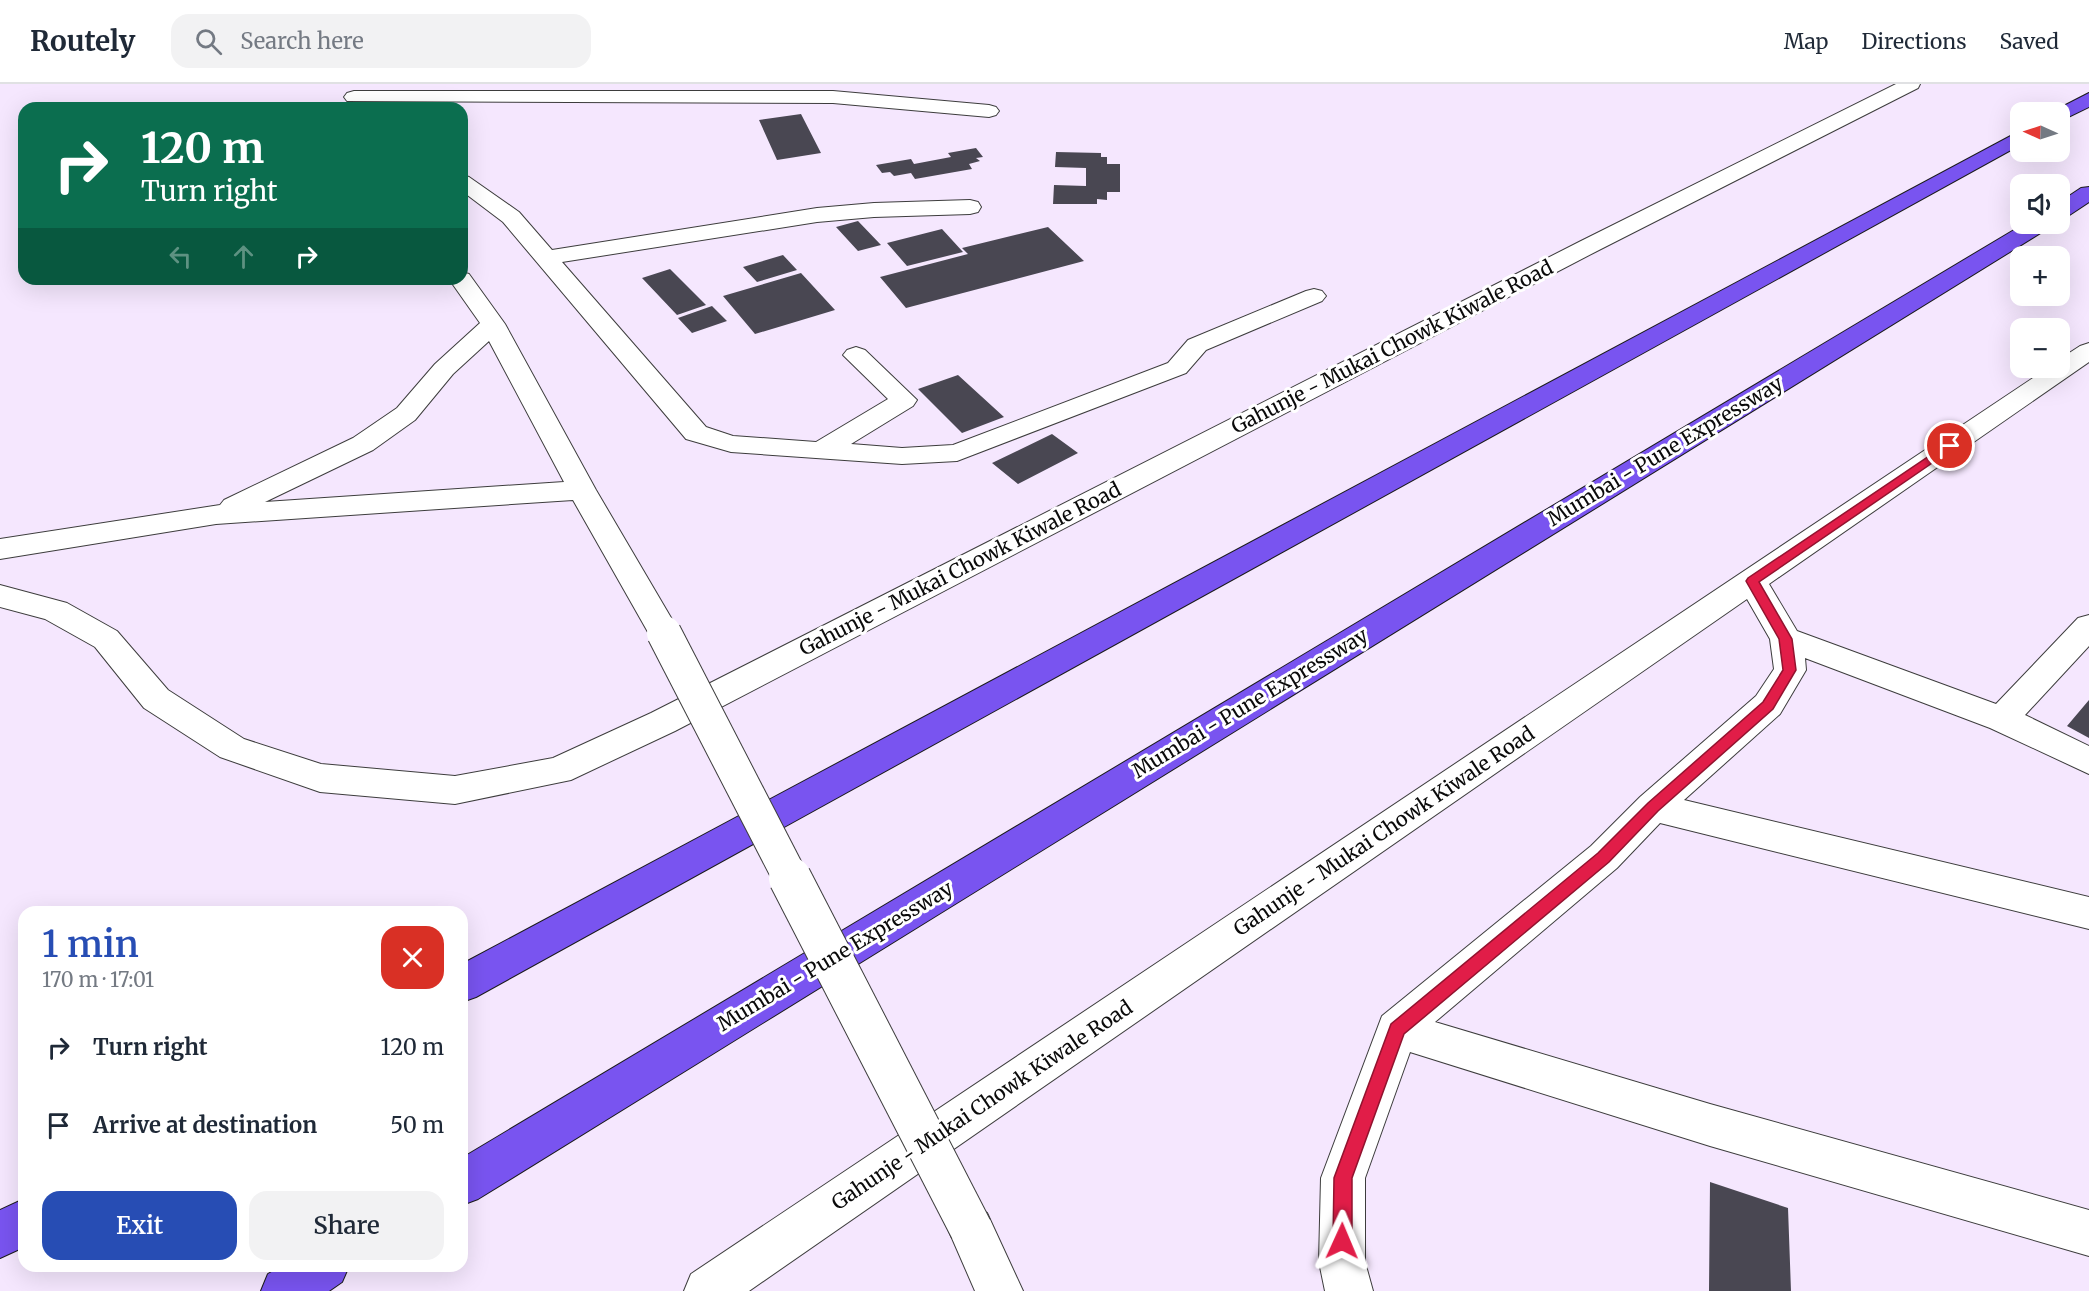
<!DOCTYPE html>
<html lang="en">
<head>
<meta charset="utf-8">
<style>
  body { margin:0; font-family:Merriweather,serif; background:#f2f2f3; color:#1f2937; height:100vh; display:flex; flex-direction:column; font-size:22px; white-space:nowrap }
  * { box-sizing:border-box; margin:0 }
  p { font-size:20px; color:#747a83 }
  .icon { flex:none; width:33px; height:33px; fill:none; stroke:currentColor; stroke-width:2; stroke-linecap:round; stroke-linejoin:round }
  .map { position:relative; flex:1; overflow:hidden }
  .panel { position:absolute; left:18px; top:822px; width:450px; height:366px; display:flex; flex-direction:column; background:#fff; border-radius:18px; box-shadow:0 6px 24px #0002 }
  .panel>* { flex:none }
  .guide { position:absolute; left:18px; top:18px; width:450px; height:183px; border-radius:18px; box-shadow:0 6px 24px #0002; background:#0b6e4f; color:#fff; overflow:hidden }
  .needle { width:39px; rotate:273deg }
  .fabs { position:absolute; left:2010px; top:18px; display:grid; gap:12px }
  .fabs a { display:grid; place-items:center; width:60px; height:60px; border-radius:12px; background:#fff; box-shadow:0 6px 24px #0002; font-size:30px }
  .pin { position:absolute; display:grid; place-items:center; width:51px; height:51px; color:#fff; margin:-26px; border:3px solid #fff; border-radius:50%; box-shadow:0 2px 6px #0007 }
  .me { position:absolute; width:66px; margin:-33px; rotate:1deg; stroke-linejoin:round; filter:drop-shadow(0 0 4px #0008) }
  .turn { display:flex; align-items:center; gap:21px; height:126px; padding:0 24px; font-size:27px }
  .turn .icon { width:78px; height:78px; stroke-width:2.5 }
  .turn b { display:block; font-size:42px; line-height:51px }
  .lanes { display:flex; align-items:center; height:57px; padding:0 24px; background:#0003; justify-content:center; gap:30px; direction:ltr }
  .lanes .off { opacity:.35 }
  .round { display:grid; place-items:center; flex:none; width:63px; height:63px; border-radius:18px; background:#f2f2f3 }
  .headline { display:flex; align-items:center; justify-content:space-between; height:102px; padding:0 24px }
  h1 { font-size:36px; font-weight:600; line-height:45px; color:#274db4 }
  .cta { display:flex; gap:12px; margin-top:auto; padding:12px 24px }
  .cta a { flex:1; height:69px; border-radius:18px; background:#274db4; color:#fff; font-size:24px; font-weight:600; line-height:69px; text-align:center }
  .cta a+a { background:#f2f2f3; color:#1f2937 }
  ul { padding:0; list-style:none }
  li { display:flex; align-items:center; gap:18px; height:78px; padding:0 24px }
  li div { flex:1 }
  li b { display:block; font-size:22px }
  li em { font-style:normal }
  header { display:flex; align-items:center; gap:36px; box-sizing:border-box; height:84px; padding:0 30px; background:#fff; border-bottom:2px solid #e0e1e3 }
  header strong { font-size:28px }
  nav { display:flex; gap:33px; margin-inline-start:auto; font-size:21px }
  .search { width:420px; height:54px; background:#f2f2f3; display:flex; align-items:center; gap:15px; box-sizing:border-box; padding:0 21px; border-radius:18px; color:#747a83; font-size:22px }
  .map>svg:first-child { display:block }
</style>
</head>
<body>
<header>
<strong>Routely</strong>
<div class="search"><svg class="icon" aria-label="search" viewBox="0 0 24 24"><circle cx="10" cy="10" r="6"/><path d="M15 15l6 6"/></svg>Search here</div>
<nav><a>Map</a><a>Directions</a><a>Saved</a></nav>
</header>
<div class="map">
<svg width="2089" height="1207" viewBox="0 0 2089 1207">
  <rect width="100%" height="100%" fill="#f5e7fe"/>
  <path fill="#494752" d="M801 30 821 69 777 76 759 36Z
    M976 64 983 73 976 74 980 77 969 80 972 85 915 95 911 89 894 92 890 88 882 89 876 81 911 75 914 80 951 73 948 69Z
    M1056 68 1101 69V73H1107V80H1120V108H1107V116L1097 115V120H1053L1054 101 1086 102V84L1055 83Z
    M858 137 881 161 858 167 836 143Z
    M1048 143 1084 177 906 224 880 193 968 170 962 164Z
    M942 145 963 168 907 182 887 159Z
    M783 171 797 186 757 198 743 183Z
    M670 185 706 221 677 231 642 194Z
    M801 189 835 226 755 250 723 212Z
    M712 222 727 237 692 249 678 234Z
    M958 291 1004 333 962 349 918 305Z
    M1052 350 1078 369 1018 400 992 379Z
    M2089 616V654L2067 642Z
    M1710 1098 1788 1124 1791 1207H1709Z"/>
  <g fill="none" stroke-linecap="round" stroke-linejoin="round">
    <defs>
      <path id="minor" d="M1896 0H1920L1918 4 1597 167 675 647 571 696 455 720 320 708 220 673 144 624 95 563 45 535 0 523V501L67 519 117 547 168 606 244 655 321 680 455 692 553 674 651 629 1581 157Z
        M354 7H833L989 21 996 23 999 27 996 31 989 33 833 19 347 17 344 13 347 9Z
        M462 91 469 93 519 128 552 166 817 124 874 119 970 116 978 118 981 123 978 128 970 130 874 133 817 138 562 178 706 343 733 352 816 358 888 315 843 271 847 266 856 263 865 266 917 316 913 322 851 360 902 364 953 361 1168 279 1188 256 1306 207 1314 205 1322 207 1326 212 1322 217 1206 266 1186 289 957 377 902 380 731 368 686 355 503 138 462 107Z
        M462 188 469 190 505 240 596 406 680 549 675 557 664 560 653 557 573 416 216 440 0 475V455L220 421 224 416 353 354 397 324 435 280 480 239 449 195H462ZM489 257 564 398 265 418 373 366 415 336 453 290Z
        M2089 259V278L1769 500 1797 547 1996 620 2078 534 2089 531V562L2025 631 2089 662V690L1990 644 1805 574 1806 586 1780 630 1684 716 2089 813V845L1660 739 1617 784 1435 938 1710 1020 2089 1126V1172L1710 1062 1410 968 1365 1094V1178L1373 1207H1325L1319 1178 1321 1094 1382 932 1591 762 1640 713 1756 612 1774 585 1770 555 1747 515 749 1207H684L691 1190 2048 284H2060V275L2080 262Z
        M971 1122 987 1129 1023 1207H975L948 1145 955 1129Z"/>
      <path id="highway" d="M2089 9V23L2060 37V28H2052Z
        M2020 47V61L476 913 462 918V880Z
        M2089 103V118L2068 132 2060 133V118L2081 104Z
        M2024 140H2050L2047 145 478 1115 462 1121V1074Z
        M24 1115V1163L0 1174V1126Z
        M282 1182H349L342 1198 329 1207H261L268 1190Z"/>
    </defs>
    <use href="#minor" stroke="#3d3d3d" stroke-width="2"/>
    <use href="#highway" stroke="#1b1b1b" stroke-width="2"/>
    <use href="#minor" fill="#fff" fill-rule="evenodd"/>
    <use href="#highway" fill="#7954f0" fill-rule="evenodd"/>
    <defs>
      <path id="minor-bridge-far1" d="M664 549 791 795"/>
      <path id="minor-bridge" d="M790 794 971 1145"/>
    </defs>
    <use href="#minor-bridge-far1" stroke="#3d3d3d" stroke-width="36" stroke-linecap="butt"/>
    <use href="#minor-bridge" stroke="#3d3d3d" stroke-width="44" stroke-linecap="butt"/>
    <use href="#minor-bridge-far1" stroke="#fff" stroke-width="34"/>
    <use href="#minor-bridge" stroke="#fff" stroke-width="42"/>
  </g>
  <path fill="#e11d48" stroke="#92132f" stroke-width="1.5" d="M1950 358 1956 362 1954 364 1759 498 1792 555 1796 586 1773 625 1658 727 1609 778 1404 950 1352 1094V1157L1349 1164 1342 1167 1336 1164 1333 1157 1334 1094 1391 940 1598 769 1648 719 1763 618 1783 586 1779 555 1746 497 1748 494Z"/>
  <g text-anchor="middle" stroke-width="6" stroke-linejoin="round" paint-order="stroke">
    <g font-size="20" fill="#0a0a0a" stroke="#fff">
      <text transform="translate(1392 263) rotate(-27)" y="7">Gahunje - Mukai Chowk Kiwale Road</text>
      <text transform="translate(1665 367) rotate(-31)" y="7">Mumbai - Pune Expressway</text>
      <text transform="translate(960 485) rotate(-27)" y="7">Gahunje - Mukai Chowk Kiwale Road</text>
      <text transform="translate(1250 619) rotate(-31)" y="7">Mumbai - Pune Expressway</text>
      <text transform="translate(1384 747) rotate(-34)" y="7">Gahunje - Mukai Chowk Kiwale Road</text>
      <text transform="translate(835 872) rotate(-31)" y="7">Mumbai - Pune Expressway</text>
      <text transform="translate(982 1021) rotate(-34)" y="7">Gahunje - Mukai Chowk Kiwale Road</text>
    </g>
  </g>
</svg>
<div class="fabs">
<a><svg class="needle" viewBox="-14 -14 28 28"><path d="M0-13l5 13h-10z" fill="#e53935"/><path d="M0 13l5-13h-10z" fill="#747a83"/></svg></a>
<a><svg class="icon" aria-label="sound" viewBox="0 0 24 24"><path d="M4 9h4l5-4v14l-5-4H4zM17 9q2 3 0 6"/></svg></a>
<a>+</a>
<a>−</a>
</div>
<div class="pin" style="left:1950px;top:362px;background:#d93025"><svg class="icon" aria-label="arrive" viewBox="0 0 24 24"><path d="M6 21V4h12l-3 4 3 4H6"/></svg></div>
<svg class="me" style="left:1342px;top:1157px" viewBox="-20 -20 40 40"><path d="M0-17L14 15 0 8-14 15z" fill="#e11d48" stroke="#fff" stroke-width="4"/></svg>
<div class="guide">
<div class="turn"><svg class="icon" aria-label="right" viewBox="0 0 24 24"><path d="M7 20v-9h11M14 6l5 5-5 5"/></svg><div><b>120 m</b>Turn right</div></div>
<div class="lanes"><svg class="icon off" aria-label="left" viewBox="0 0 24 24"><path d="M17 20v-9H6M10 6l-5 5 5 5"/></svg><svg class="icon off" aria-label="ahead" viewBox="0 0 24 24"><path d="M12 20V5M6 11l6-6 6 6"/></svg><svg class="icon" aria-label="right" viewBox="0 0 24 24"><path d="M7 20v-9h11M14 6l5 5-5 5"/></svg></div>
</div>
<section class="panel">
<div class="headline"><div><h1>1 min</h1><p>170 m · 17:01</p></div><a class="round" style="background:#d93025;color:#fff"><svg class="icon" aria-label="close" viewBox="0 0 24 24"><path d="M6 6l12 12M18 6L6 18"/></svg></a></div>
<ul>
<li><svg class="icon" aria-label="right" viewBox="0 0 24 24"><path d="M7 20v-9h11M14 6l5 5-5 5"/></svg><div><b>Turn right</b></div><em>120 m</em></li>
<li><svg class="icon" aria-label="arrive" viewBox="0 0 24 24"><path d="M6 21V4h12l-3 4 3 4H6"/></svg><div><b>Arrive at destination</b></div><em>50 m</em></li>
</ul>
<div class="cta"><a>Exit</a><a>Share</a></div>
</section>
</div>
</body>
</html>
